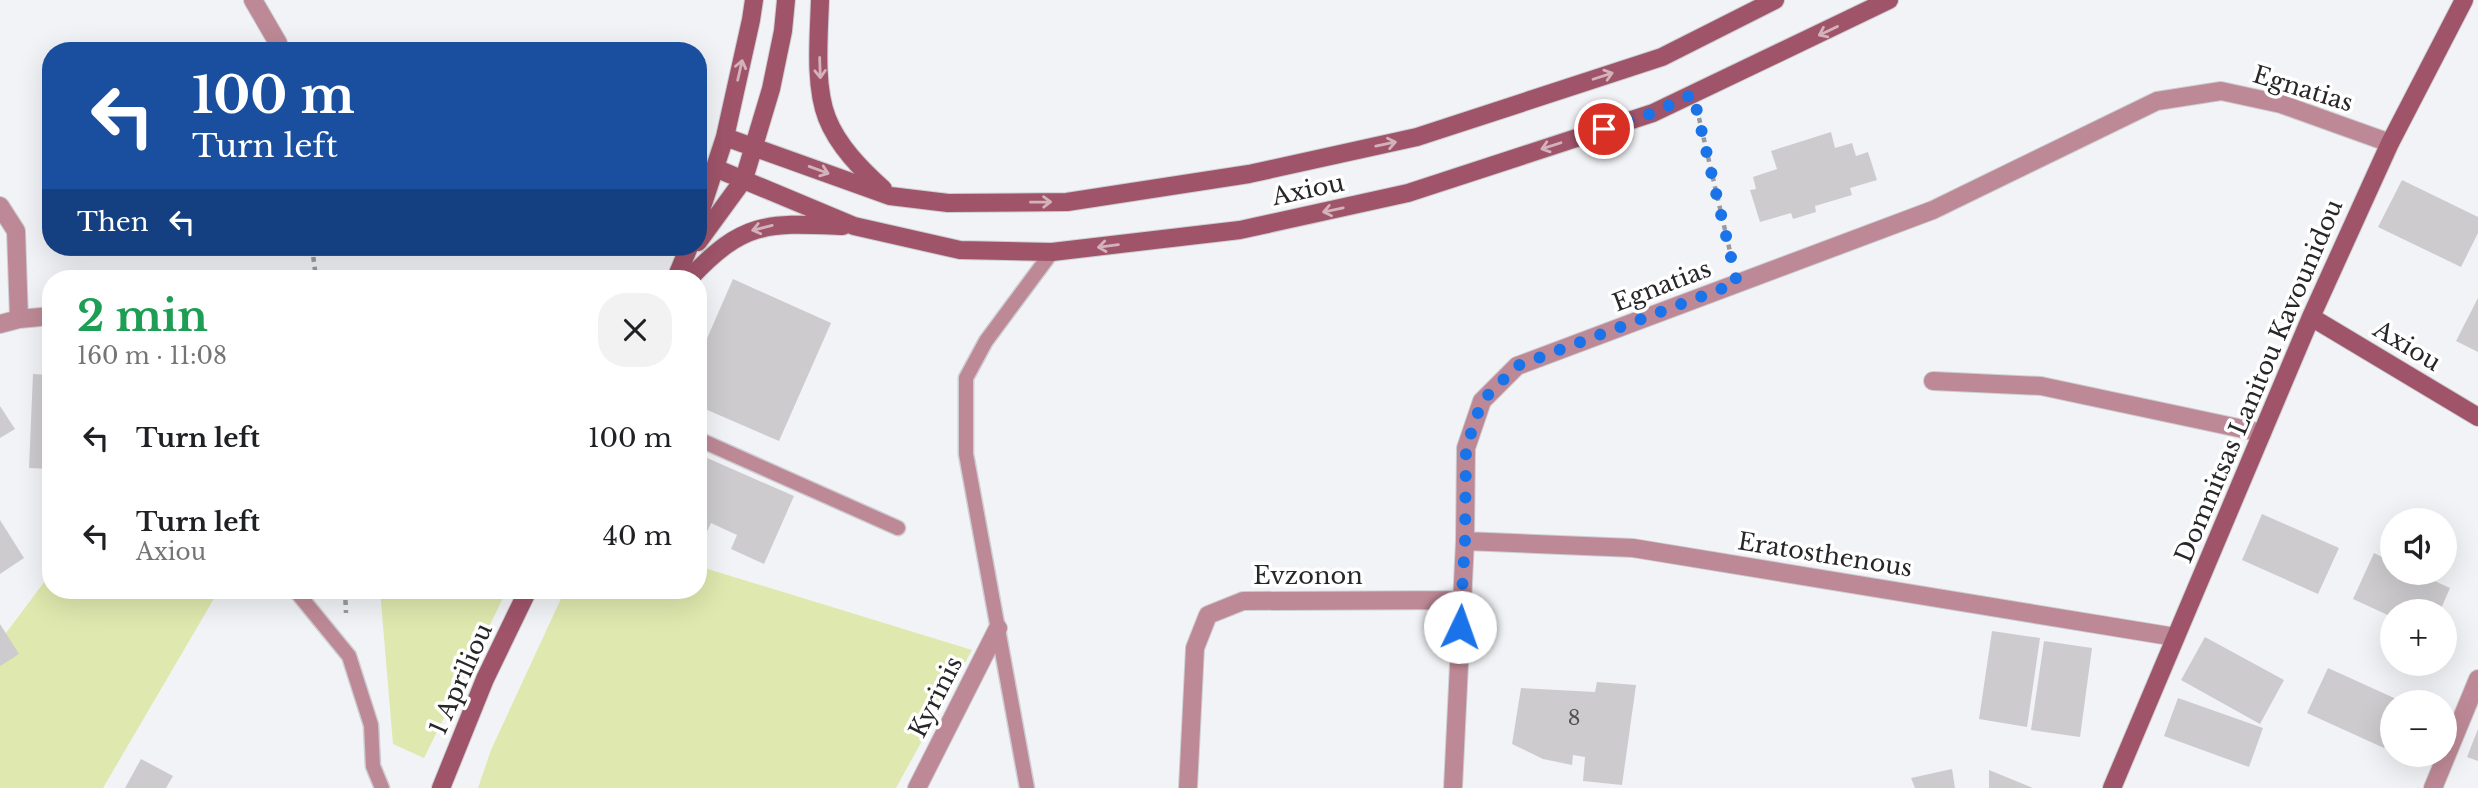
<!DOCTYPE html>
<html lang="en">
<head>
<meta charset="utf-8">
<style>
  body { margin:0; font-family:"Libre Baskerville",serif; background:#f2f2f2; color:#202124; height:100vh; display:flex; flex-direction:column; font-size:26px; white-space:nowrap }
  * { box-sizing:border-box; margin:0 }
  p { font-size:23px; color:#757577 }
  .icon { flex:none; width:38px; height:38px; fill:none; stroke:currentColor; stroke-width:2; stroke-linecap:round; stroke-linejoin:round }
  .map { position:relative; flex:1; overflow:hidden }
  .side { position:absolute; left:42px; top:270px; width:665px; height:329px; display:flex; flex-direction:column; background:#fff; border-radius:28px; box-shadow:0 7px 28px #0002 }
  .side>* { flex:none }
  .banner { position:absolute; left:42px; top:42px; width:665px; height:214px; border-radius:28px; box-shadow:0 7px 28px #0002; background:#1a4fa0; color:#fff; overflow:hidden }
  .tools { position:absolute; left:2380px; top:508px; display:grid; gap:14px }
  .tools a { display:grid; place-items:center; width:77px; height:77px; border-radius:50%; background:#fff; box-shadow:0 7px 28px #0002; font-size:35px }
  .pin { position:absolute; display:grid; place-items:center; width:60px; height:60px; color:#fff; margin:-30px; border:4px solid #fff; border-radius:50%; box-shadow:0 2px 7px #0007 }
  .me { position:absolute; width:77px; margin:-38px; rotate:3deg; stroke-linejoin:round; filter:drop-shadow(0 0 5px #0008) }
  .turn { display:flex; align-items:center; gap:24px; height:147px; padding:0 35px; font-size:32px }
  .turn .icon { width:91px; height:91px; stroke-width:2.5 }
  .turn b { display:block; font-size:49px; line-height:60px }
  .then { display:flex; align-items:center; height:66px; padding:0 35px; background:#0003; gap:14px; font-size:26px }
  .round { display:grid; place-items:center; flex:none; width:74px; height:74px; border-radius:28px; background:#f2f2f2 }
  .head { display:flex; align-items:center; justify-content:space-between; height:119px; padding:0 35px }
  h1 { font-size:42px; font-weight:700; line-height:52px; color:#1e9e55 }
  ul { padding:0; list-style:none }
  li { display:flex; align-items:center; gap:21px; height:98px; padding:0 35px }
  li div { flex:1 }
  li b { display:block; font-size:26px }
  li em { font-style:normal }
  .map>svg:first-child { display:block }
</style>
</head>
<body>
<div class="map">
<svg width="2478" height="788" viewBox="0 0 2478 788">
  <rect width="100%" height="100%" fill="#f2f3f6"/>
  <path fill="#dfe8ae" d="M698 566 972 650 896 788H478L491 750 565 590H698Z
    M51 573V590H219L103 788H0V641Z
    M380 590H507L424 758 393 744Z"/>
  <path fill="#cdcbce" d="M1831 132 1835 148 1852 143 1856 156 1868 152 1877 180 1850 188 1852 195 1815 206 1816 212 1793 219 1791 213 1760 222 1750 190 1756 189 1753 177 1777 169 1771 151Z
    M2402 180 2478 217V233L2461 267 2378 227Z
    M733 279 831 323 779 441 698 406V359Z
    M2478 298V352L2456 341Z
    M33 374 51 375V469L29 468Z
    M0 406 15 429 0 438Z
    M698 454 794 496 764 564 731 549 737 535 711 523 698 551Z
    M2262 514 2339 548 2318 594 2242 560Z
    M0 520 24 558 0 574Z
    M2374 553 2392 562V572H2415L2450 588 2440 611H2392V617L2353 599Z
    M0 624 19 654 0 666Z
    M1992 631 2040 638 2027 727 1979 719Z
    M2205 637 2284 680 2260 724 2181 680Z
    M2044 641 2092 648 2080 737 2031 730Z
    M2328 668 2403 702H2392V729L2384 748 2307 713Z
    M1597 682 1636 685 1622 785 1583 781 1585 757 1573 755 1572 765 1543 759 1512 744 1521 688 1595 692Z
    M2178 698 2263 728 2249 767 2164 736Z
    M2478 729V761L2467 757Z
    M141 759 173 776 166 788H125Z
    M1952 769 1955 788H1915L1911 778Z
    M1989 770 2033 788H1989Z"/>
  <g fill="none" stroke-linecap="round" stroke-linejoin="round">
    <defs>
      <path id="lane" d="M698 439 898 528
        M295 590 349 656 371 725 373 766 382 788
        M1027 788 966 454V378L986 341 1052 252"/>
      <path id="street" d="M253 0 278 43
        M0 206 16 231 19 319
        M0 324 19 319 51 316
        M1933 381 2041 386 2262 433
        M1465 541 1633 548 2175 637
        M917 788 998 628
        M1188 788 1195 648 1208 615 1243 601 1461 600
        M1453 788 1465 541 1466 448 1482 401 1517 366 1933 210 2157 101 2221 91 2281 104 2390 143
        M2433 788 2478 679"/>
      <path id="secondary" d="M820 0C819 35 814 85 827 118 838 146 861 169 883 189
        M725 137 890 196 948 203 1067 202 1249 174 1417 137 1662 57 1775 0
        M715 168 854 226 960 250 1052 252 1240 230 1408 193 1653 113 1889 0
        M698 219 725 137 751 20 754 0
        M698 242 744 179 771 89 783 31 786 0
        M676 278 689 247
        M690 278C744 220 769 223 843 226
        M2311 317 2478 417
        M441 788 485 679 528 590
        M2112 788 2311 317 2390 143 2464 0"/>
    </defs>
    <use href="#lane" stroke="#cdced1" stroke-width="17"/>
    <use href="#street" stroke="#cdced1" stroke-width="20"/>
    <use href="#secondary" stroke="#cdced1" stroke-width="20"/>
    <path stroke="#9a9b9e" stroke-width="4.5" stroke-dasharray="5 5" stroke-linecap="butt" d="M1699 118 1732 260
      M312 247 316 278
      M345 590 346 613"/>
    <use href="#lane" stroke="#be8996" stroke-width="14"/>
    <use href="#street" stroke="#be8996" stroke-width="18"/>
    <use href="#secondary" stroke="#9f546a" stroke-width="18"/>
  </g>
  <defs><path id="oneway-shaft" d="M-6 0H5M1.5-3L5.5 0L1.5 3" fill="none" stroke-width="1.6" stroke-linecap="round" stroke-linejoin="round" transform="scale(1.75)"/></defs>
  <g stroke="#d4b2bc">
    <use href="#oneway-shaft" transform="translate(1828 31) rotate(155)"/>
    <use href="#oneway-shaft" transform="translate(820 68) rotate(88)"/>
    <use href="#oneway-shaft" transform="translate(740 70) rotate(-77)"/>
    <use href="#oneway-shaft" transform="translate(1603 76) rotate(-18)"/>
    <use href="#oneway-shaft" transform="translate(1386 144) rotate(-12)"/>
    <use href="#oneway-shaft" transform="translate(1551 146) rotate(162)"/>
    <use href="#oneway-shaft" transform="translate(819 170) rotate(20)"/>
    <use href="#oneway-shaft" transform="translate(1041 202) rotate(-1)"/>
    <use href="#oneway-shaft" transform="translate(1333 210) rotate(168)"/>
    <use href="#oneway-shaft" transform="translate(762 228) rotate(166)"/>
    <use href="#oneway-shaft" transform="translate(1108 246) rotate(173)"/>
  </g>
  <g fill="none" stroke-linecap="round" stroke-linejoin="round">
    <path stroke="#1a73e8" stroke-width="12" stroke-dasharray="0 21.6" d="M1460 627 1465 541 1466 448 1482 401 1517 366 1737 283 1693 94 1653 113 1604 129"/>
  </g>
  <g text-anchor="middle" stroke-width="7" stroke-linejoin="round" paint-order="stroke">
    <g font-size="21" fill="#505052">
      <text x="1574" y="725">8</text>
    </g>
    <g font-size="24" fill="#272729" stroke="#fff">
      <text transform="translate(2303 89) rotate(17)" y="8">Egnatias</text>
      <text transform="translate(1308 190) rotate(-12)" y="8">Axiou</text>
      <text transform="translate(1662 286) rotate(-21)" y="8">Egnatias</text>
      <text transform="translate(2407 346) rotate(31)" y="8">Axiou</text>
      <text transform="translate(2259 381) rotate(-67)" y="8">Domnitsas Lanitou Kavounidou</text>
      <text transform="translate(1825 555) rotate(9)" y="8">Eratosthenous</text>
      <text x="1308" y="584">Evzonon</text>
      <text transform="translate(461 679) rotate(-66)" y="8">1 Apriliou</text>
      <text transform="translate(936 697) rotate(-63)" y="8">Kyrinis</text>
    </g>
  </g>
</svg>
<div class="tools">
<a><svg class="icon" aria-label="sound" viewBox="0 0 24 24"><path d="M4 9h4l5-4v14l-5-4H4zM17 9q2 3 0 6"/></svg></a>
<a>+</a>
<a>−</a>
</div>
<div class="pin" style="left:1604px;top:129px;background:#d93025"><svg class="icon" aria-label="arrive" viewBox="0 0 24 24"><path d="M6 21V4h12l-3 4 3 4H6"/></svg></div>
<svg class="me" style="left:1460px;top:627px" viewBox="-20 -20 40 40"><circle r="19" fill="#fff"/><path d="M0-13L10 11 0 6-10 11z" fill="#1a73e8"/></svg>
<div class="banner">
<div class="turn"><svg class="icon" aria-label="left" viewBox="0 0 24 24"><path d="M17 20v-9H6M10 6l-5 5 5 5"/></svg><div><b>100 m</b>Turn left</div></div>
<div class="then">Then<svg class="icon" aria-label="left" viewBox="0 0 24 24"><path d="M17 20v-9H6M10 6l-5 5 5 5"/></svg></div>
</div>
<section class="side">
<div class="head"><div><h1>2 min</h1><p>160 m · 11:08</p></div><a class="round"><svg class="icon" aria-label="close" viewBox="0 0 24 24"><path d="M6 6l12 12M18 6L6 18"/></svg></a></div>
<ul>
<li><svg class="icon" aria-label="left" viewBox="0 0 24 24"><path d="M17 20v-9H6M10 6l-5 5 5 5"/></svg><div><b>Turn left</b></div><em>100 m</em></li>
<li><svg class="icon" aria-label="left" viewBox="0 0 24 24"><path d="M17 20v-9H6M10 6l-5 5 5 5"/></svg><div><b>Turn left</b><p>Axiou</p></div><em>40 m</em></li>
</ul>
</section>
</div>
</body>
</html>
